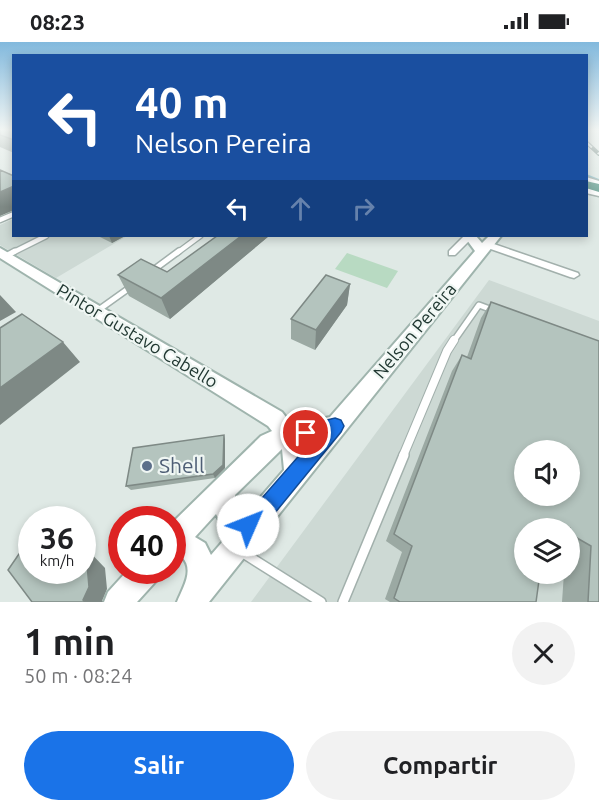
<!DOCTYPE html>
<html lang="es">
<head>
<meta charset="utf-8">
<style>
  body { margin:0; font-family:Ubuntu,sans-serif; background:#f2f2f2; color:#202124; height:100vh; display:flex; flex-direction:column; font-size:22px; white-space:nowrap }
  * { box-sizing:border-box; margin:0 }
  p { font-size:20px; color:#757577 }
  .icon { flex:none; width:33px; height:33px; fill:none; stroke:currentColor; stroke-width:2; stroke-linecap:round; stroke-linejoin:round }
  .map { position:relative; height:560px; overflow:hidden }
  .details { display:flex; flex-direction:column; background:#fff; flex:1 }
  .details>* { flex:none }
  .hud { position:absolute; left:12px; top:12px; width:576px; height:183px; border-radius:0px; box-shadow:0 3px 9px #0003; background:#1a4fa0; color:#fff; overflow:hidden }
  .tools { position:absolute; left:514px; top:398px; display:grid; gap:12px }
  .tools a { display:grid; place-items:center; width:66px; height:66px; border-radius:50%; background:#fff; box-shadow:0 3px 9px #0003; font-size:30px }
  .speed { position:absolute; left:18px; top:464px; display:flex; gap:12px; font-size:30px; font-weight:700; text-align:center }
  .speed>* { display:grid; place-content:center; width:78px; height:78px; border-radius:50%; background:#fff; box-shadow:0 3px 9px #0003; line-height:1 }
  .speed small { font-size:15px; font-weight:400 }
  .speed .limit { border:9px solid #d22; background:#fff; color:#111 }
  .pin { position:absolute; display:grid; place-items:center; width:51px; height:51px; color:#fff; margin:-26px; border:3px solid #fff; border-radius:50%; box-shadow:0 2px 6px #0007 }
  .me { position:absolute; width:66px; margin:-33px; rotate:46deg; stroke-linejoin:round; filter:drop-shadow(0 0 4px #0008) }
  .turn { display:flex; align-items:center; gap:21px; height:126px; padding:0 24px; font-size:27px }
  .turn .icon { width:78px; height:78px; stroke-width:2.5 }
  .turn b { display:block; font-size:42px; line-height:51px }
  .lanes { display:flex; align-items:center; height:57px; padding:0 24px; background:#0003; justify-content:center; gap:30px; direction:ltr }
  .lanes .off { opacity:.35 }
  .round { display:grid; place-items:center; flex:none; width:63px; height:63px; border-radius:32px; background:#f2f2f2 }
  .summary { display:flex; align-items:center; justify-content:space-between; height:102px; padding:0 24px }
  h1 { font-size:36px; font-weight:600; line-height:45px }
  .button { display:flex; gap:12px; margin-top:auto; padding:12px 24px }
  .button a { flex:1; height:69px; border-radius:36px; background:#1a73e8; color:#fff; font-size:24px; font-weight:600; line-height:69px; text-align:center }
  .button a+a { background:#f2f2f2; color:#202124 }
  .status { display:flex; justify-content:space-between; align-items:center; height:42px; padding:0 30px; background:#fff; direction:ltr }
  .status svg { height:16px; fill:currentColor }
  .map>svg:first-child { display:block }
</style>
</head>
<body>
<div class="status"><b>08:23</b><svg viewBox="0 0 49 12"><path d="M0 12V9h3v3zM5 12V6h3v6zM10 12V3h3v9zM15 12V0h3v12zM26 1h20v11H26zM47 4h2v5h-2z"/></svg></div>
<div class="map">
<svg width="599" height="560" viewBox="0 0 599 560">
  <rect width="100%" height="100%" fill="#dfe9e5"/>
  <path fill="#cdd9d4" fill-rule="evenodd" d="M13 177 14 194H127L56 236 0 203V183Z
    M489 238 599 279V560H251ZM525 408H570V453H525ZM525 486H570V531H525Z"/>
  <path fill="#b8dac2" d="M347 211 398 229 387 246 335 227Z"/>
  <g fill="none" stroke-linecap="round" stroke-linejoin="round">
    <path stroke="#89c0cc" stroke-width="2" d="M586 133 599 138"/>
    <defs>
      <path id="lane-far3" d="M0 178 14 172
        M12 211 46 194
        M177 211 200 194"/>
      <path id="lane-far2" d="M6 214 15 209
        M152 229 179 209
        M97 269 132 244
        M453 300 479 263 495 269"/>
      <path id="lane-far1" d="M403 414 447 309 454 298"/>
      <path id="lane" d="M240 509 321 560
        M343 560 404 413"/>
      <path id="street" d="M586 135 599 139V144L586 140Z
        M586 146 599 149V154L586 151Z
        M464 194H474L455 213H449V209Z
        M488 200 578 231 579 233 574 236 570 235 485 205V201Z"/>
      <path id="secondary" d="M464 194H476L482 201 489 194H501L209 560H177C182 547 195 528 182 515L172 514V481L261 394 272 389 268 384 0 216V206L282 370 292 383 330 375 475 209ZM282 407 284 428 247 471 243 470 238 464 235 453ZM216 472 222 484 230 491 211 513 205 501 195 495Z
        M128 528H161L157 538 137 560H104L108 550Z"/>
      <path id="primary" d="M586 139 599 142V150L586 146Z"/>
    </defs>
    <use href="#lane-far3" stroke="#a2b0ac" stroke-width="7"/>
    <use href="#lane-far2" stroke="#a2b0ac" stroke-width="8"/>
    <use href="#lane-far1" stroke="#a2b0ac" stroke-width="10"/>
    <use href="#lane" stroke="#a2b0ac" stroke-width="12"/>
    <use href="#street" stroke="#a2b0ac" stroke-width="3"/>
    <use href="#secondary" stroke="#9fb4ad" stroke-width="4"/>
    <use href="#primary" stroke="#bcc3c2" stroke-width="3"/>
    <use href="#lane-far3" stroke="#fff" stroke-width="4.5"/>
    <use href="#lane-far2" stroke="#fff" stroke-width="5"/>
    <use href="#lane-far1" stroke="#fff" stroke-width="8"/>
    <use href="#lane" stroke="#fff" stroke-width="9"/>
    <use href="#street" fill="#fff" fill-rule="evenodd"/>
    <use href="#secondary" fill="#fff" fill-rule="evenodd"/>
    <use href="#primary" fill="#659d90" fill-rule="evenodd"/>
    <defs>
      <path id="rail" d="M586 100 599 112"/>
    </defs>
    <use href="#rail" stroke="#5b746e" stroke-width="4"/>
    <use href="#rail" stroke="#eff6f3" stroke-width="2" stroke-dasharray="8" stroke-linecap="butt"/>
  </g>
  <path fill="#9ba9a3" d="M0 87H14V111L0 105Z
    M98 194H125L112 201Z
    M217 194H269L170 277 129 254 118 233 167 230Z
    M350 242 347 263 315 308 291 297V277Z
    M491 260 599 299V560H562L564 531H570V486H525L536 560H390L385 557 402 510 386 499 452 329 462 313 467 315 481 276Z
    M225 397V426L215 436 131 448 126 444Z"/>
  <path fill="#7e8985" d="M14 144V168L0 174V150Z
    M109 194H125L112 201Z
    M241 194H269L170 277 161 256Z
    M350 242 347 263 315 308 316 288Z
    M0 253 16 270 0 279Z
    M63 300 80 320 0 383V346Z
    M224 393 225 397V426L215 436 213 432Z
    M82 502 105 526 107 547 102 559 103 560H86L83 558Z"/>
  <path fill="#b4c4be" stroke="#7e8985" stroke-width="1.5" fill-rule="evenodd" d="M0 87H14V98L0 93Z
    M0 128 14 134V144L0 150Z
    M217 194H241L161 256 118 233 141 217 167 230Z
    M326 233 350 242 316 288 291 277Z
    M491 260 599 299V560H588L591 504 570 492V486H558L546 479 545 486H525V531H540L536 560H400L394 556 412 504 394 492 462 313 471 317ZM525 408H570V453H525Z
    M22 272 63 300 0 346V286Z
    M224 393 223 423 213 432 126 444 133 406Z
    M32 493V528H82V517L87 522 89 545 83 558 86 560H32L8 528Z"/>
  <linearGradient id="sky" x2="0" y2="1"><stop stop-color="#82b9dd"/><stop offset="0.53" stop-color="#f1f5f3"/><stop offset="1" stop-color="#f1f5f3" stop-opacity="0"/></linearGradient>
  <rect width="599" height="165" fill="url(#sky)"/>
  <path fill="#1a73e8" stroke="#114b97" stroke-width="1.5" d="M335 376 341 378 344 384 341 390 261 488 248 494 241 491 238 483 241 476 247 473 311 400 299 397 297 391 299 385Z"/>
  <circle fill="#5c6f8a" stroke="#eff6f3" stroke-width="2" cx="147" cy="424" r="6"/>
  <g text-anchor="middle" stroke-width="4.5" stroke-linejoin="round" paint-order="stroke">
    <g font-size="18" fill="#213832" stroke="#eff6f3">
      <text transform="translate(415 289) rotate(-50)" y="6">Nelson Pereira</text>
      <text transform="translate(137 294) rotate(31)" y="6">Pintor Gustavo Cabello</text>
    </g>
    <g font-size="21" fill="#4e5e75" stroke="#eff6f3" text-anchor="start">
      <text x="159" y="431">Shell</text>
    </g>
  </g>
</svg>
<div class="tools">
<a><svg class="icon" aria-label="sound" viewBox="0 0 24 24"><path d="M4 9h4l5-4v14l-5-4H4zM17 9q2 3 0 6"/></svg></a>
<a><svg class="icon" aria-label="layers" viewBox="0 0 24 24"><path d="M12 4l9 5-9 5-9-5zM3 14l9 5 9-5"/></svg></a>
</div>
<div class="speed"><div>36<small>km/h</small></div><div class="limit">40</div></div>
<div class="pin" style="left:306px;top:391px;background:#d93025"><svg class="icon" aria-label="arrive" viewBox="0 0 24 24"><path d="M6 21V4h12l-3 4 3 4H6"/></svg></div>
<svg class="me" style="left:248px;top:483px" viewBox="-20 -20 40 40"><circle r="19" fill="#fff"/><path d="M0-13L10 11 0 6-10 11z" fill="#1a73e8"/></svg>
<div class="hud">
<div class="turn"><svg class="icon" aria-label="left" viewBox="0 0 24 24"><path d="M17 20v-9H6M10 6l-5 5 5 5"/></svg><div><b>40 m</b>Nelson Pereira</div></div>
<div class="lanes"><svg class="icon" aria-label="left" viewBox="0 0 24 24"><path d="M17 20v-9H6M10 6l-5 5 5 5"/></svg><svg class="icon off" aria-label="ahead" viewBox="0 0 24 24"><path d="M12 20V5M6 11l6-6 6 6"/></svg><svg class="icon off" aria-label="right" viewBox="0 0 24 24"><path d="M7 20v-9h11M14 6l5 5-5 5"/></svg></div>
</div>
</div>
<section class="details">
<div class="summary"><div><h1>1 min</h1><p>50 m · 08:24</p></div><a class="round"><svg class="icon" aria-label="close" viewBox="0 0 24 24"><path d="M6 6l12 12M18 6L6 18"/></svg></a></div>
<div class="button"><a>Salir</a><a>Compartir</a></div>
</section>
</body>
</html>
